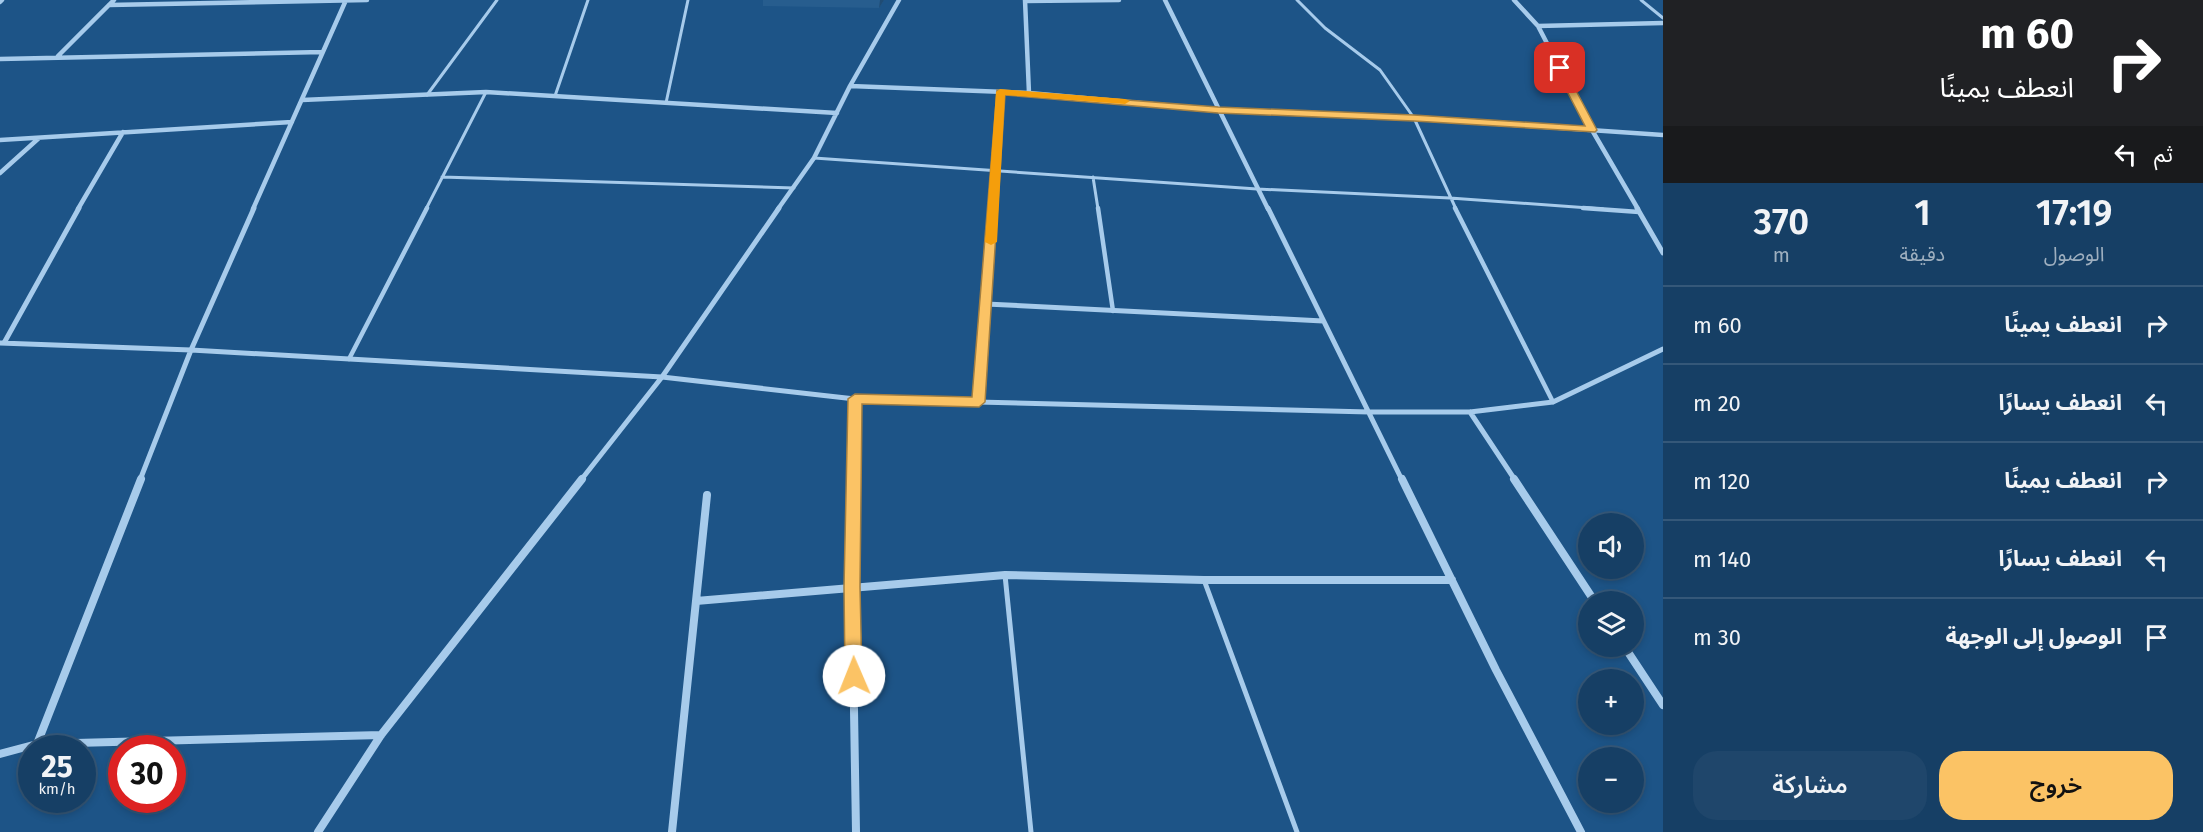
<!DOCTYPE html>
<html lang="ar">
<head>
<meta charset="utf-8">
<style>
  body { margin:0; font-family:"Fira Sans","Noto Sans Arabic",sans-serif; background:#1f466b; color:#f1f3f6; direction:rtl; height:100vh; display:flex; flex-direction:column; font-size:22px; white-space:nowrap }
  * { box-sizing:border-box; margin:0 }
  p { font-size:20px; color:#9eafbf }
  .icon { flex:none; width:33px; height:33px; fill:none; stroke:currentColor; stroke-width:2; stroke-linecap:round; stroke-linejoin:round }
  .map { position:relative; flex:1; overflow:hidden; direction:ltr }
  .sheet { display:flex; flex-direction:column; background:#163f65; width:540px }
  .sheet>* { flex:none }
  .guide { background:#202124; color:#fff; overflow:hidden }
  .tools { position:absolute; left:1578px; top:513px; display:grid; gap:12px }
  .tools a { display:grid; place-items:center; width:66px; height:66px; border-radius:50%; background:#163f65; box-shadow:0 3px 9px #0003,0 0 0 2px #355879; font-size:30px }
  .speed { position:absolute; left:18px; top:735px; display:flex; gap:12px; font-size:30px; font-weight:700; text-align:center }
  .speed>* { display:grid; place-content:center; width:78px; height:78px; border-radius:50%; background:#163f65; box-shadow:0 3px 9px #0003,0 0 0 2px #355879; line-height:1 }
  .speed small { font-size:15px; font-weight:400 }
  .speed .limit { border:9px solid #d22; background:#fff; color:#111 }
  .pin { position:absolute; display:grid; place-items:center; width:51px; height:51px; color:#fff; margin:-26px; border-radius:12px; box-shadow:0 3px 9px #0006 }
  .me { position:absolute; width:66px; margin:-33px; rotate:359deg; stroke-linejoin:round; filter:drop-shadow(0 0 4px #0008) }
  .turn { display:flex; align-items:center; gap:21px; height:126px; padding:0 30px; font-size:27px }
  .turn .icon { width:78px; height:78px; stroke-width:2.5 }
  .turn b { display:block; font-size:42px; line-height:51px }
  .then { display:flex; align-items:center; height:57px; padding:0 30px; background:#0003; gap:12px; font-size:22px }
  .eta { display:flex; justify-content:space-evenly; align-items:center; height:102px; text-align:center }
  .eta b { font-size:36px; font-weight:600; line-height:42px }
  .primary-button { display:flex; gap:12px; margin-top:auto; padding:12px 30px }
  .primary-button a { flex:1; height:69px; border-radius:24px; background:#fbc365; color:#111; font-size:24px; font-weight:600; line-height:69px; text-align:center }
  .primary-button a+a { background:#1f466b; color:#f1f3f6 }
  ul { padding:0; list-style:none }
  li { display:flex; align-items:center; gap:18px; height:78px; padding:0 30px; border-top:2px solid #355879 }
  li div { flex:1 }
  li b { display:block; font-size:22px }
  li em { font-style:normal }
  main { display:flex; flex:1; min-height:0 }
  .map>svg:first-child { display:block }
</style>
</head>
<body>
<main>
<section class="sheet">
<div class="guide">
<div class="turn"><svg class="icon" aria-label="right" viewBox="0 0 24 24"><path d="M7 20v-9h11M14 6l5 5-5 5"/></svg><div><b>60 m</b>انعطف يمينًا</div></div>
<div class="then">ثم<svg class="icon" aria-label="left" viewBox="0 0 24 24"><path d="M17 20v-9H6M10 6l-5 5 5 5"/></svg></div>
</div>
<div class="eta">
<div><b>17:19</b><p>الوصول</p></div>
<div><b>1</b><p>دقيقة</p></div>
<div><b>370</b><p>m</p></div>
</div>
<ul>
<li><svg class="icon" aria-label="right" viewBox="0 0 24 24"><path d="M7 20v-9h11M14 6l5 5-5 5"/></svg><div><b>انعطف يمينًا</b></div><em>60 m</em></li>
<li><svg class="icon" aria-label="left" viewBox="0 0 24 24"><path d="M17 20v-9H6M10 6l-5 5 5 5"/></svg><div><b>انعطف يسارًا</b></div><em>20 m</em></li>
<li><svg class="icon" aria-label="right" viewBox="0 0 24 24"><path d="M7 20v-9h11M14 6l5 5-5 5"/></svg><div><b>انعطف يمينًا</b></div><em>120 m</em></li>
<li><svg class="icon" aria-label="left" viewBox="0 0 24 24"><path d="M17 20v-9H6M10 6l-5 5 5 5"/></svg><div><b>انعطف يسارًا</b></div><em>140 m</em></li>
<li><svg class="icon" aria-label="arrive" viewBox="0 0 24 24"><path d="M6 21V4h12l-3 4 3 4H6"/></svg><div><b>الوصول إلى الوجهة</b></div><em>30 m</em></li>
</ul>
<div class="primary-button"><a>خروج</a><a>مشاركة</a></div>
</section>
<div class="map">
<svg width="1663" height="832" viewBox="0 0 1663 832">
  <rect width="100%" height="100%" fill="#1d5487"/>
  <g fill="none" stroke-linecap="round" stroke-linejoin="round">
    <path stroke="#a7cbeb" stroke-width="3" d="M1297 0 1325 28 1380 70 1414 118 1456 209
      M1641 0 1663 18
      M427 95 497 0
      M555 96 588 0
      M666 103 688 0
      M814 158 1257 189 1450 198 1603 209
      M442 177 794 188
      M1093 177 1098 209
      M426 209 486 92
      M993 209 1001 92"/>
    <path stroke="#a7cbeb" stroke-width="4.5" d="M1098 208 1113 311
      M1455 208 1553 402
      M1583 208 1639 212
      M349 359 427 208
      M979 402 993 208"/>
    <path stroke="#a7cbeb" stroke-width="5" d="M1005 575 1031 832
      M1204 580 1297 832"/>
    <path stroke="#a7cbeb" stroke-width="4.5" d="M1025 0 1029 93
      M1165 0 1268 209
      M1514 0 1538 26 1592 130 1638 209
      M1025 1 1119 0
      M0 2 2 0
      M109 5 367 0
      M1538 26 1663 23
      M58 56 114 0
      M0 59 322 52
      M850 86 1029 93 1218 110 1414 118 1663 135
      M302 100 486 92 837 113
      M0 140 292 122
      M0 173 39 138
      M78 209 123 132
      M253 209 346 0
      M778 209 814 158 850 86 899 0"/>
    <path stroke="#a7cbeb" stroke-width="5" d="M1268 208 1402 480
      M1637 208 1663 253
      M986 304 1323 321
      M0 343 191 350 662 377 855 399 1369 412H1470L1553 402 1663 349
      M4 343 79 208
      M1470 412 1515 480
      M140 480 191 350 254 208
      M581 480 662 377 779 208
      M854 480 855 399"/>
    <path stroke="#a7cbeb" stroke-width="8" d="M854 479 852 587 856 832
      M1402 479 1496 670 1581 832
      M1514 479 1595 602
      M696 601 1005 575 1204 580H1452
      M1624 646 1663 705
      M37 744 141 479
      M0 754 37 744 381 735
      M318 832 381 735 582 479
      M672 832 707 495"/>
  </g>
  <path fill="#275d8e" d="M763 0H884L879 8 763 6Z"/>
  <path fill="#204c74" d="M880 0H884L879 8Z"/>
  <path fill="#fbc365" stroke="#a37f42" stroke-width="1.5" d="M1560 65 1564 68 1597 130 1595 132 1414 121 1218 113 1005 95 985 402 979 407 862 404 860 587 862 676 859 681 854 683 848 681 845 676 844 587 848 399 855 394 972 397 997 90 1218 107 1414 115 1585 126 1555 68Z"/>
  <path fill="#f59e0b" d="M1000 89 1125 99 1130 101 1125 104 1005 95 997 242 991 245 985 242 996 92Z"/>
</svg>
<div class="tools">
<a><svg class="icon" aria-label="sound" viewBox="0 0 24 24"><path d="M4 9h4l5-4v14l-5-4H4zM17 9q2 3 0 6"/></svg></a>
<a><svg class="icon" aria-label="layers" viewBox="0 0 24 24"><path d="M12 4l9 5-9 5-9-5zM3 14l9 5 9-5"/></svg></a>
<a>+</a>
<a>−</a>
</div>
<div class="speed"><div>25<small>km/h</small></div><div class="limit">30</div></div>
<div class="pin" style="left:1560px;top:68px;background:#d93025"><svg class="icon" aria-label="arrive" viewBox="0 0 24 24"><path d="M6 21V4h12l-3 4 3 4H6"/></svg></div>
<svg class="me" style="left:854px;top:676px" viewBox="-20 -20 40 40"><circle r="19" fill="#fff"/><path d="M0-13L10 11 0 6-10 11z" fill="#fbc365"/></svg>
</div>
</main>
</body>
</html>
